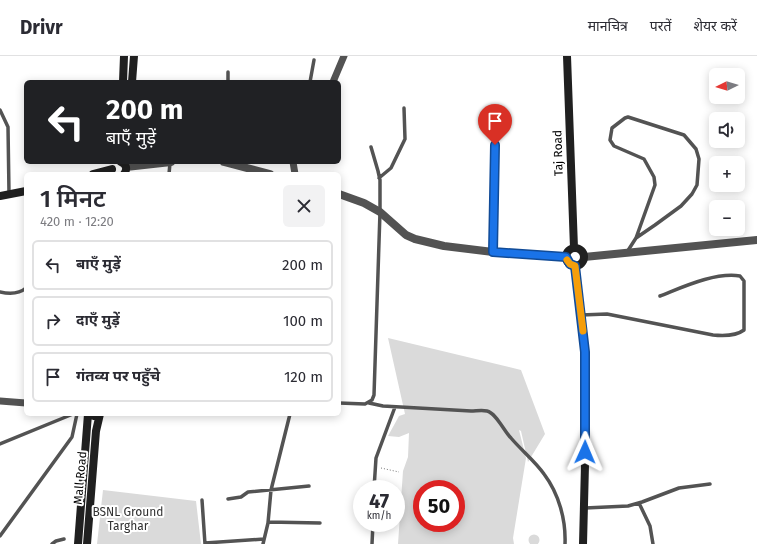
<!DOCTYPE html>
<html lang="hi">
<head>
<meta charset="utf-8">
<style>
  body { margin:0; font-family:"Fira Sans","Noto Sans Devanagari",sans-serif; background:#f2f2f3; color:#2b2b33; height:100vh; display:flex; flex-direction:column; font-size:15px; white-space:nowrap }
  * { box-sizing:border-box; margin:0 }
  p { font-size:13px; color:#7c7c81 }
  .icon { flex:none; width:22px; height:22px; fill:none; stroke:currentColor; stroke-width:2; stroke-linecap:round; stroke-linejoin:round }
  .map { position:relative; flex:1; overflow:hidden }
  .drawer { position:absolute; left:24px; top:116px; width:317px; height:244px; display:flex; flex-direction:column; background:#fff; border-radius:6px; box-shadow:0 2px 10px #0003 }
  .drawer>* { flex:none }
  .banner { position:absolute; left:24px; top:24px; width:317px; height:84px; border-radius:6px; box-shadow:0 2px 10px #0003; background:#202124; color:#fff; overflow:hidden }
  .needle { width:26px; rotate:265deg }
  .tools { position:absolute; left:709px; top:12px; display:grid; gap:8px }
  .tools a { display:grid; place-items:center; width:36px; height:36px; border-radius:6px; background:#fff; box-shadow:0 2px 10px #0003; font-size:20px }
  .speed { position:absolute; left:353px; top:424px; display:flex; gap:8px; font-size:20px; font-weight:700; text-align:center }
  .speed>* { display:grid; place-content:center; width:52px; height:52px; border-radius:50%; background:#fff; box-shadow:0 2px 10px #0003; line-height:1 }
  .speed small { font-size:10px; font-weight:400 }
  .speed .limit { border:6px solid #d22; background:#fff; color:#111 }
  .pin { position:absolute; display:grid; place-items:center; width:34px; height:34px; color:#fff; margin:-41px -17px; border-radius:50% 50% 50% 0; rotate:-45deg; box-shadow:0 0 4px #0007 }
  .pin .icon { rotate:45deg }
  .me { position:absolute; width:44px; margin:-22px; rotate:1deg; stroke-linejoin:round; filter:drop-shadow(0 0 3px #0008) }
  .turn { display:flex; align-items:center; gap:14px; height:84px; padding:0 16px; font-size:18px }
  .turn .icon { width:52px; height:52px; stroke-width:2.5 }
  .turn b { display:block; font-size:28px; line-height:34px }
  .round { display:grid; place-items:center; flex:none; width:42px; height:42px; border-radius:6px; background:#f2f2f3 }
  .summary { display:flex; align-items:center; justify-content:space-between; height:68px; padding:0 16px }
  h1 { font-size:24px; font-weight:600; line-height:30px }
  ul { padding:0; list-style:none }
  li { display:flex; align-items:center; gap:12px; height:50px; margin:0 8px 6px; padding:0 8px; border:2px solid #e1e1e2; border-radius:6px }
  li div { flex:1 }
  li b { display:block; font-size:15px }
  li em { font-style:normal }
  header { display:flex; align-items:center; gap:24px; box-sizing:border-box; height:56px; padding:0 20px; background:#fff; border-bottom:1px solid #e1e1e2 }
  header strong { font-size:19px }
  nav { display:flex; gap:22px; margin-inline-start:auto; font-size:14px }
  .map>svg:first-child { display:block }
</style>
</head>
<body>
<header>
<strong>Drivr</strong>
<nav><a>मानचित्र</a><a>परतें</a><a>शेयर करें</a></nav>
</header>
<div class="map">
<svg width="757" height="488" viewBox="0 0 757 488">
  <rect width="100%" height="100%" fill="#fff"/>
  <path fill="#dadada" fill-rule="evenodd" d="M388 282 521 314 545 378 528 406 521 375 519 374 526 402 513 482 514 488H398L403 415 408 401 409 377 399 381 388 380 399 360 405 358ZM422 433H456V467H422Z
    M103 434 196 445 201 488H97Z
    M528.5 484a5.5 5.5 0 1 1 11 0a5.5 5.5 0 1 1-11 0Z"/>
  <g fill="none" stroke-linecap="round" stroke-linejoin="round">
    <path stroke="#757575" stroke-width="1" stroke-dasharray="1 2" stroke-linecap="butt" d="M381 412 399 416"/>
    <path stroke="#535353" stroke-width="3.5" d="M228 16V26
      M310 26 314 4
      M0 54 8 71 9 137
      M169 118 170 107
      M379 122 391 112 405 83 404 52
      M493 195 496 59
      M627 196 636 182 655 129 654 121 644 103 614 90 610 84 612 72 625 62 628 61 684 79 696 93 699 103 697 129 692 138 681 150 655 169 636 182
      M0 236C9 238 19 238 26 232
      M581 259 607 258 713 279C723 280 736 280 744 274V225L740 220C715 216 683 231 660 240
      M339 347 365 348 372 344 374 339 380 156V124L378 115 371 91
      M369 347 383 350 471 355C476 355 482 354 487 355 496 357 504 375 511 382 521 394 535 405 544 418 559 438 566 464 565 488
      M0 388 73 358
      M374 433 376 402 395 351
      M228 443 241 441 248 436 309 430
      M202 444 205 488
      M639 447 650 470 653 488
      M585 452 628 450 642 446 679 432 710 428
      M268 466 320 467
      M0 480 72 381 77 358
      M205 487 264 483
      M52 488 56 485 64 483
      M263 488 268 467 271 434 290 358
      M372 488 373 467"/>
    <path stroke="#535353" stroke-width="7" d="M333 26 344 0
      M293 106 295 118
      M0 345 26 347"/>
    <path stroke="#535353" stroke-width="8" d="M224 106 270 118
      M126 111 171 106
      M339 138 364 147 380 156 406 179 415 183 444 190 493 196 566 201
      M584 201 757 184"/>
    <path stroke="#202020" stroke-width="8" d="M567 0 574 192
      M123 26 124 0
      M132 26 134 0
      M121 106C126 108 128 113 124 118
      M93 118 112 113
      M0 140 26 135
      M566 201a9 9 0 1 1 18 0a9 9 0 1 1-18 0Z
      M575 210 585 296 586 369 583 488
      M78 488 88 358 94 360 100 358
      M87 488 96 375 100 358"/>
  </g>
  <g fill="none" stroke-linecap="round" stroke-linejoin="round">
    <defs>
      <path id="route" d="M495 89 493 196 566 201 570 208 575 210 585 296V396"/>
    </defs>
    <use href="#route" stroke="#114b97" stroke-width="10"/>
    <use href="#route" stroke="#1a73e8" stroke-width="7"/>
    <path stroke="#f59e0b" stroke-width="7" d="M567 204 570 208 575 210 583 275"/>
  </g>
  <g text-anchor="middle" stroke-width="4" stroke-linejoin="round" paint-order="stroke">
    <g font-size="12" fill="#000" stroke="#fff">
      <text transform="translate(558 97) rotate(-92)" y="4">Taj Road</text>
      <text transform="translate(80 422) rotate(-85)" y="4">Mall Road</text>
    </g>
    <g font-size="12" fill="#313131" stroke="#fff">
      <text x="128" y="460">BSNL Ground<tspan x="128" dy="14">Targhar</tspan></text>
    </g>
  </g>
</svg>
<div class="tools">
<a><svg class="needle" viewBox="-14 -14 28 28"><path d="M0-13l5 13h-10z" fill="#e53935"/><path d="M0 13l5-13h-10z" fill="#7c7c81"/></svg></a>
<a><svg class="icon" aria-label="sound" viewBox="0 0 24 24"><path d="M4 9h4l5-4v14l-5-4H4zM17 9q2 3 0 6"/></svg></a>
<a>+</a>
<a>−</a>
</div>
<div class="speed"><div>47<small>km/h</small></div><div class="limit">50</div></div>
<div class="pin" style="left:495px;top:89px;background:#d93025"><svg class="icon" aria-label="arrive" viewBox="0 0 24 24"><path d="M6 21V4h12l-3 4 3 4H6"/></svg></div>
<svg class="me" style="left:585px;top:396px" viewBox="-20 -20 40 40"><path d="M0-17L14 15 0 8-14 15z" fill="#1a73e8" stroke="#fff" stroke-width="4"/></svg>
<div class="banner">
<div class="turn"><svg class="icon" aria-label="left" viewBox="0 0 24 24"><path d="M17 20v-9H6M10 6l-5 5 5 5"/></svg><div><b>200 m</b>बाएँ मुड़ें</div></div>
</div>
<section class="drawer">
<div class="summary"><div><h1>1 मिनट</h1><p>420 m · 12:20</p></div><a class="round"><svg class="icon" aria-label="close" viewBox="0 0 24 24"><path d="M6 6l12 12M18 6L6 18"/></svg></a></div>
<ul>
<li><svg class="icon" aria-label="left" viewBox="0 0 24 24"><path d="M17 20v-9H6M10 6l-5 5 5 5"/></svg><div><b>बाएँ मुड़ें</b></div><em>200 m</em></li>
<li><svg class="icon" aria-label="right" viewBox="0 0 24 24"><path d="M7 20v-9h11M14 6l5 5-5 5"/></svg><div><b>दाएँ मुड़ें</b></div><em>100 m</em></li>
<li><svg class="icon" aria-label="arrive" viewBox="0 0 24 24"><path d="M6 21V4h12l-3 4 3 4H6"/></svg><div><b>गंतव्य पर पहुँचे</b></div><em>120 m</em></li>
</ul>
</section>
</div>
</body>
</html>
